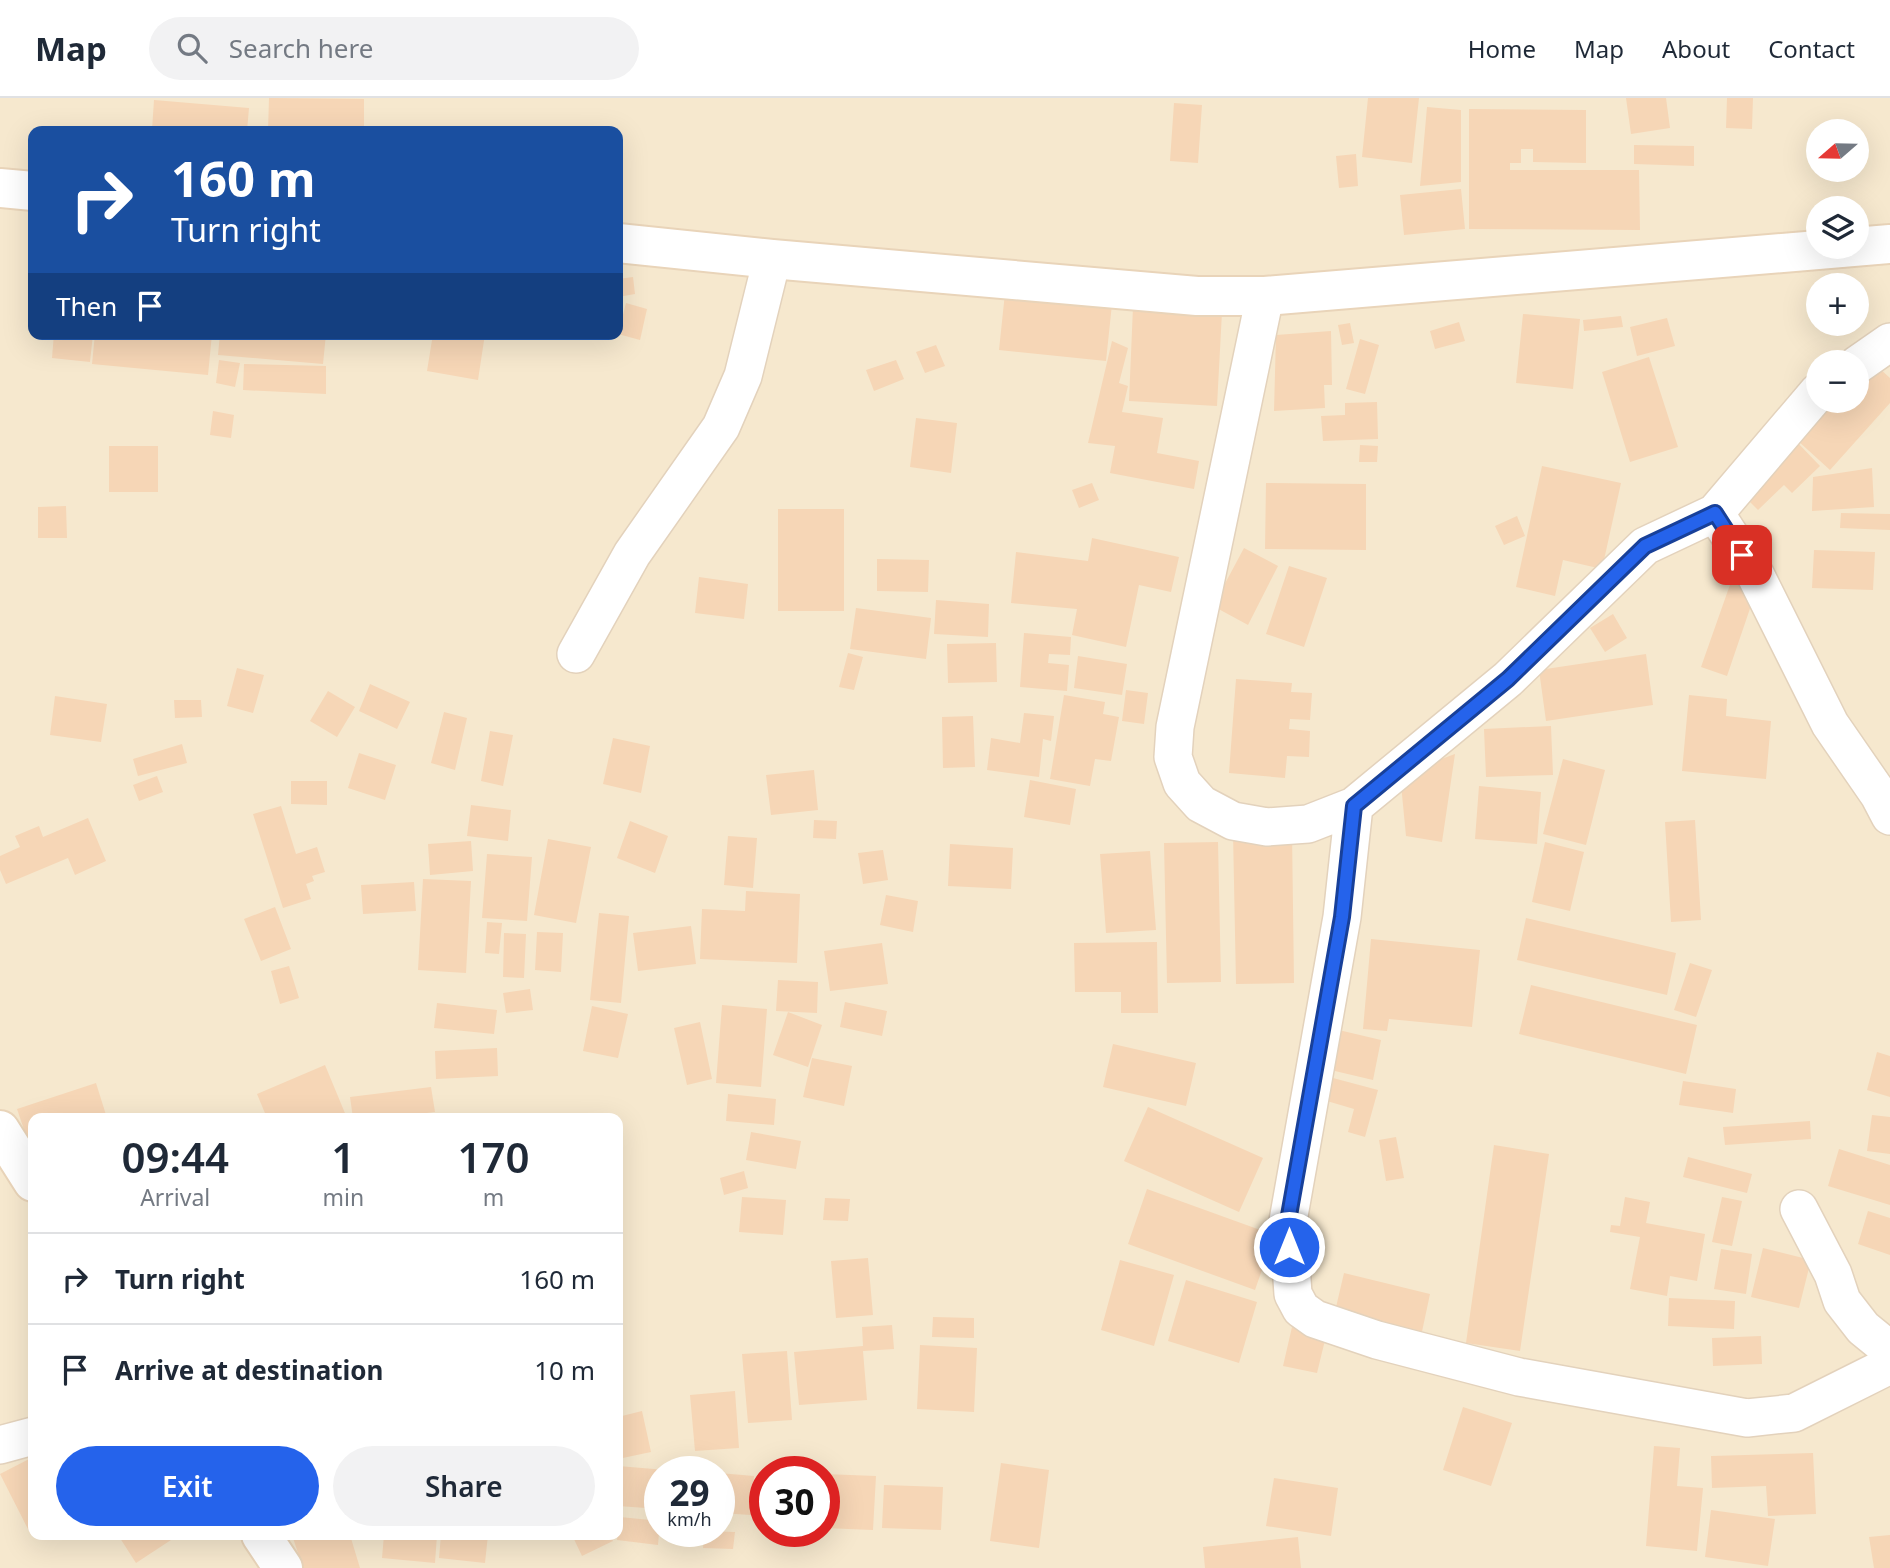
<!DOCTYPE html>
<html lang="en">
<head>
<meta charset="utf-8">
<style>
  body { margin:0; font-family:"Noto Sans",sans-serif; background:#f2f2f3; color:#1f2937; height:100vh; display:flex; flex-direction:column; font-size:26px; white-space:nowrap }
  * { box-sizing:border-box; margin:0 }
  p { font-size:23px; color:#747a83 }
  .icon { flex:none; width:38px; height:38px; fill:none; stroke:currentColor; stroke-width:2; stroke-linecap:round; stroke-linejoin:round }
  .map { position:relative; flex:1; overflow:hidden }
  .side { position:absolute; left:28px; top:1015px; width:595px; height:427px; display:flex; flex-direction:column; background:#fff; border-radius:14px; box-shadow:0 7px 28px #0002 }
  .side>* { flex:none }
  .hud { position:absolute; left:28px; top:28px; width:595px; height:214px; border-radius:14px; box-shadow:0 7px 28px #0002; background:#1a4fa0; color:#fff; overflow:hidden }
  .needle { width:46px; rotate:250deg }
  .buttons { position:absolute; left:1806px; top:21px; display:grid; gap:14px }
  .buttons a { display:grid; place-items:center; width:63px; height:63px; border-radius:50%; background:#fff; box-shadow:0 7px 28px #0002; font-size:35px }
  .speed { position:absolute; left:644px; top:1358px; display:flex; gap:14px; font-size:35px; font-weight:700; text-align:center }
  .speed>* { display:grid; place-content:center; width:91px; height:91px; border-radius:50%; background:#fff; box-shadow:0 7px 28px #0002; line-height:1 }
  .speed small { font-size:18px; font-weight:400 }
  .speed .limit { border:10px solid #d22; background:#fff; color:#111 }
  .pin { position:absolute; display:grid; place-items:center; width:60px; height:60px; color:#fff; margin:-30px; border-radius:14px; box-shadow:0 4px 10px #0006 }
  .me { position:absolute; width:77px; margin:-38px; rotate:0deg; stroke-linejoin:round; filter:drop-shadow(0 0 5px #0008) }
  .turn { display:flex; align-items:center; gap:24px; height:147px; padding:0 28px; font-size:32px }
  .turn .icon { width:91px; height:91px; stroke-width:2.5 }
  .turn b { display:block; font-size:49px; line-height:60px }
  .then { display:flex; align-items:center; height:66px; padding:0 28px; background:#0003; gap:14px; font-size:26px }
  .eta { display:flex; justify-content:space-evenly; align-items:center; height:119px; text-align:center }
  .eta b { font-size:42px; font-weight:600; line-height:49px }
  .cta { display:flex; gap:14px; margin-top:auto; padding:14px 28px }
  .cta a { flex:1; height:80px; border-radius:42px; background:#2563eb; color:#fff; font-size:28px; font-weight:600; line-height:80px; text-align:center }
  .cta a+a { background:#f2f2f3; color:#1f2937 }
  ul { padding:0; list-style:none }
  li { display:flex; align-items:center; gap:21px; height:91px; padding:0 28px; border-top:2px solid #e0e1e3 }
  li div { flex:1 }
  li b { display:block; font-size:26px }
  li em { font-style:normal }
  header { display:flex; align-items:center; gap:42px; box-sizing:border-box; height:98px; padding:0 35px; background:#fff; border-bottom:2px solid #e0e1e3 }
  header strong { font-size:33px }
  nav { display:flex; gap:38px; margin-inline-start:auto; font-size:24px }
  .search { width:490px; height:63px; background:#f2f2f3; display:flex; align-items:center; gap:18px; box-sizing:border-box; padding:0 24px; border-radius:38px; color:#747a83; font-size:26px }
  .map>svg:first-child { display:block }
</style>
</head>
<body>
<header>
<strong>Map</strong>
<div class="search"><svg class="icon" aria-label="search" viewBox="0 0 24 24"><circle cx="10" cy="10" r="6"/><path d="M15 15l6 6"/></svg>Search here</div>
<nav><a>Home</a><a>Map</a><a>About</a><a>Contact</a></nav>
</header>
<div class="map">
<svg width="1890" height="1470" viewBox="0 0 1890 1470">
  <rect width="100%" height="100%" fill="#fef5e1"/>
  <path fill="#f6e8ce" fill-rule="evenodd" d="M0 0H1890V1470H0ZM33 33H618V236H33ZM1818 33H1857V72H1818ZM1818 110H1857V149H1818ZM1818 187H1857V226H1818ZM1818 264H1857V303H1818ZM33 1020H618V1437H33ZM660 1374H719V1433H660ZM765 1374H824V1433H765Z"/>
  <path fill="#f6d6b6" d="M269 0 364 1V33H268Z
    M1368 0H1419L1412 65 1362 59Z
    M1626 0H1666L1670 30 1631 36Z
    M1727 0H1753L1752 31 1726 30Z
    M154 2 249 10 247 33 152 32Z
    M1174 5 1202 7 1198 65 1170 63Z
    M1427 9 1461 12V84L1420 88Z
    M1469 11 1586 12V65L1533 64V51H1521V65H1510V72H1639L1640 132 1469 131Z
    M1634 47 1694 48V68L1634 66Z
    M1356 56 1358 88 1339 90 1336 58Z
    M1461 91 1465 131 1404 137 1400 97Z
    M633 179 635 196 618 199V181Z
    M1005 195 1112 206 1106 263 999 252Z
    M626 205 647 211 640 242 618 236Z
    M1133 209 1222 214 1217 308 1129 303Z
    M1523 216 1580 221 1573 291 1516 285Z
    M1621 218 1623 229 1584 233 1583 222Z
    M1667 220 1675 248 1637 258 1630 229Z
    M1459 224 1465 243 1435 251 1430 233Z
    M1350 225 1354 245 1342 247 1338 227Z
    M1331 233 1332 287H1324L1325 310 1274 313 1276 237Z
    M54 236H93L90 264 52 260Z
    M95 236H212L208 277 92 266Z
    M220 236H326L323 266 218 257Z
    M433 236H485L478 282 427 273Z
    M1360 241 1379 247 1365 296 1346 291Z
    M1112 243 1128 250 1119 285 1128 288 1122 314 1163 320 1157 355 1199 363 1194 391 1110 375 1115 348 1088 345Z
    M936 247 945 268 925 275 916 254Z
    M1649 259 1678 349 1630 364 1602 274Z
    M1869 261 1890 280V305L1830 372 1797 342 1832 303H1857V275Z
    M219 262 240 265 235 289 216 285Z
    M896 262 904 281 874 293 866 272Z
    M244 266 326 268V296L243 292Z
    M1377 304 1378 341 1323 343 1321 318 1345 317V305Z
    M213 313 234 317 231 340 210 337Z
    M916 320 957 325 951 375 910 369Z
    M1795 342 1820 368 1792 395 1784 387 1758 412 1741 395Z
    M1360 347 1378 348 1377 364H1359Z
    M109 348H158V394H109Z
    M1542 368 1621 385 1602 471 1563 462 1555 498 1516 489Z
    M1872 370 1874 409 1812 413 1813 379Z
    M1092 385 1099 402 1079 410 1072 392Z
    M1266 385 1366 386V452L1265 451Z
    M66 408 67 440H38V409Z
    M778 411H844V513H778Z
    M1841 415 1890 416V432L1840 430Z
    M1517 418 1525 438 1504 447 1495 428Z
    M1092 440 1179 459 1171 494 1139 487 1126 549 1072 537 1077 511 1011 505 1016 454 1088 463Z
    M1244 450 1278 468 1248 527 1213 508Z
    M1814 452 1875 454 1873 492 1812 490Z
    M877 461 929 462 928 494 877 493Z
    M1289 468 1327 480 1304 549 1266 536Z
    M699 479 748 486 744 521 695 515Z
    M1732 481 1757 490 1727 578 1701 569Z
    M936 502 989 506 988 539 934 536Z
    M856 510 931 520 926 561 850 551Z
    M1613 516 1627 540 1605 554 1590 530Z
    M1024 535 1071 539 1070 557 1049 556 1048 565 1069 567 1067 593 1020 589Z
    M996 545 997 584 948 585 947 546Z
    M848 555 863 559 854 592 839 589Z
    M1646 556 1653 607 1546 623 1539 572Z
    M1078 558 1127 566 1122 597 1074 590Z
    M237 570 264 577 253 615 227 608Z
    M1236 581 1292 585 1291 594 1312 595 1310 622 1290 621 1289 631 1310 633 1309 659 1287 658 1285 680 1229 675Z
    M370 586 410 604 397 631 359 613Z
    M1126 592 1148 595 1144 626 1122 623Z
    M328 593 355 609 337 639 310 623Z
    M1064 597 1105 604 1103 616 1119 619 1111 663 1095 661 1090 688 1050 681Z
    M1689 597 1727 601 1726 618 1771 623 1766 681 1682 673Z
    M55 598 107 606 101 644 50 637Z
    M174 602H201L202 619 175 620Z
    M444 614 467 620 455 672 431 665Z
    M1024 615 1054 618 1051 643 1043 641 1039 679 987 672 991 640 1020 645Z
    M973 618 975 669 943 670 942 619Z
    M1551 628 1553 677 1486 679 1484 631Z
    M490 633 513 637 503 688 481 683Z
    M613 640 650 648 641 695 603 686Z
    M182 646 187 665 138 678 133 661Z
    M359 655 396 667 385 702 348 690Z
    M1455 656 1442 744 1406 738 1400 676Z
    M1563 661 1605 672 1586 747 1543 736Z
    M814 672 818 712 771 717 766 677Z
    M157 678 163 694 139 703 133 687Z
    M1030 682 1076 691 1070 727 1024 719Z
    M291 683H327V707L291 706Z
    M1479 688 1541 694 1537 746 1475 741Z
    M471 707 511 712 508 743 467 738Z
    M281 708 296 756 317 749 325 774 312 778 314 783 306 786 311 801 283 810 253 716Z
    M88 720 106 763 75 777 68 760 6 786 0 772V758L20 749 15 738 39 728 43 739Z
    M814 722 837 723 836 741 813 740Z
    M1695 722 1701 822 1671 824 1665 724Z
    M630 723 668 738 655 775 617 760Z
    M1233 734H1292L1294 885 1236 886Z
    M728 738 757 740 753 790 724 787Z
    M548 741 591 749 576 825 534 817Z
    M471 743 473 773 430 777 428 746Z
    M1218 744 1221 884 1167 885 1164 745Z
    M1545 744 1584 754 1570 813 1532 804Z
    M950 746 1013 750 1011 791 948 788Z
    M883 752 888 782 863 786 858 755Z
    M1150 753 1156 832 1106 835 1100 756Z
    M487 756 532 759 527 823 482 820Z
    M423 781 471 783 466 875 418 872Z
    M414 784 416 813 363 816 361 787Z
    M746 793 800 796 797 865 700 861 702 811 745 813Z
    M886 797 918 803 913 834 880 827Z
    M275 809 291 851 261 863 244 821Z
    M599 815 629 818 621 905 590 902Z
    M1526 820 1676 855 1667 897 1517 862Z
    M487 824 502 825 499 856 485 855Z
    M691 828 696 866 638 873 633 835Z
    M537 834 563 835 561 874 535 872Z
    M504 835 526 836 524 880 503 879Z
    M1371 841 1480 852 1472 929 1389 921 1387 933 1363 931Z
    M1157 844 1158 915H1121V894H1075L1074 845Z
    M882 845 888 886 830 893 824 853Z
    M1690 865 1712 872 1696 919 1674 912Z
    M289 868 299 900 280 906 271 873Z
    M778 882 818 884 817 915 776 913Z
    M1531 887 1697 927 1686 976 1519 936Z
    M530 891 533 912 506 915 503 895Z
    M845 904 887 913 882 938 840 929Z
    M437 905 497 912 494 936 434 930Z
    M722 907 767 911 761 989 716 985Z
    M592 908 628 916 618 960 583 953Z
    M788 914 822 927 808 969 773 957Z
    M700 924 712 981 687 987 674 930Z
    M1326 929 1381 942 1373 982 1318 969Z
    M1113 946 1196 965 1186 1008 1103 989Z
    M497 950 498 978 436 981 435 953Z
    M1877 954 1890 958V999L1867 992Z
    M812 960 852 968 844 1008 803 999Z
    M325 967 347 1020H267L257 996Z
    M1333 980 1378 992 1365 1039 1348 1034 1354 1011 1327 1003Z
    M1683 983 1736 991 1733 1015 1679 1007Z
    M96 985 107 1020H33V1058L17 1011Z
    M431 989 435 1014 386 1020H353L350 999Z
    M728 996 776 1001 774 1027 726 1023Z
    M1148 1009 1263 1060 1239 1114 1124 1063Z
    M1872 1017 1890 1019V1056L1867 1053Z
    M1810 1023 1811 1041 1725 1047 1723 1029Z
    M751 1034 801 1043 796 1071 746 1062Z
    M1396 1039 1404 1080 1386 1083 1379 1042Z
    M1494 1047 1549 1056 1520 1253 1466 1245Z
    M1839 1051 1890 1067V1107L1828 1088Z
    M1688 1059 1752 1076 1747 1095 1683 1079Z
    M744 1073 748 1090 724 1097 720 1080Z
    M1147 1091 1274 1137 1255 1192 1128 1146Z
    M742 1099 786 1102 783 1137 739 1134Z
    M1625 1099 1650 1104 1646 1125 1705 1136 1697 1183 1670 1178 1667 1198 1630 1191 1640 1139 1610 1134 1611 1127 1620 1128Z
    M1722 1099 1742 1103 1732 1148 1712 1144Z
    M825 1100 850 1101 848 1123 823 1122Z
    M1868 1113 1890 1120V1157L1858 1146Z
    M1763 1150 1811 1162 1799 1210 1751 1199Z
    M1721 1151 1752 1156 1746 1196 1714 1191Z
    M868 1160 873 1217 836 1220 831 1163Z
    M1120 1162 1174 1177 1154 1248 1101 1232Z
    M1344 1175 1430 1196 1420 1243 1333 1222Z
    M1186 1182 1257 1204 1239 1265 1168 1243Z
    M1669 1200 1735 1203 1734 1231 1668 1228Z
    M933 1219 974 1220V1240L932 1239Z
    M892 1227 894 1251 863 1253 867 1302 799 1307 794 1254 863 1248 862 1229Z
    M1292 1229 1326 1238 1317 1275 1283 1268Z
    M1761 1238 1762 1266 1713 1268 1712 1240Z
    M920 1247 977 1250 974 1314 917 1311Z
    M787 1253 792 1322 748 1325 742 1256Z
    M735 1293 739 1350 695 1353 690 1297Z
    M1463 1309 1512 1325 1491 1388 1443 1372Z
    M642 1313 651 1354 618 1361V1319Z
    M1654 1348 1680 1350 1677 1388 1703 1390 1697 1453 1646 1448Z
    M1813 1355 1816 1416 1768 1418 1766 1388 1712 1390 1711 1358Z
    M33 1359V1436L31 1437 0 1376Z
    M1001 1365 1049 1372 1039 1450 990 1443Z
    M618 1368 666 1372 660 1374V1411L618 1408Z
    M719 1375 754 1378 751 1417 719 1415Z
    M824 1376 876 1378 873 1432 824 1430Z
    M1274 1380 1338 1390 1331 1438 1266 1428Z
    M884 1387 943 1389 941 1432 882 1430Z
    M1711 1412 1775 1421 1768 1468 1705 1459Z
    M620 1419 660 1423 658 1447 617 1442Z
    M667 1433H699L698 1445 667 1443Z
    M704 1433 735 1434 733 1451 703 1450Z
    M118 1437H168L171 1442 136 1465Z
    M292 1437H350L360 1470H303Z
    M384 1437H437L435 1465 382 1460Z
    M441 1437H488L485 1465 439 1460Z
    M572 1437H610L613 1443 582 1458Z
    M1890 1437V1470H1874L1869 1439Z
    M1298 1439 1301 1470H1205L1203 1449Z"/>
  <g fill="none" stroke-linecap="round" stroke-linejoin="round">
    <defs>
      <path id="street" d="M1265 198 1175 629 1173 659 1182 685 1201 706 1233 723 1267 729 1308 726 1354 708 1508 581 1645 448 1715 415 1818 294
        M1857 267 1890 244
        M1715 415 1756 478 1830 626 1879 697 1890 718
        M576 556 632 456 721 329 743 278 772 161
        M1354 708 1342 819 1288 1123 1293 1196 1301 1211 1315 1221 1377 1242 1519 1279 1747 1320 1794 1315 1890 1267
        M1799 1111 1833 1176 1842 1203 1863 1230 1890 1252
        M0 1347 33 1338"/>
      <path id="secondary" d="M0 90 33 93
        M618 145 772 161 1197 198H1265L1890 146
        M0 1032 33 1084
        M261 1437 283 1470"/>
    </defs>
    <use href="#street" stroke="#e3d2bc" stroke-width="40"/>
    <use href="#secondary" stroke="#e9d4b9" stroke-width="42"/>
    <use href="#street" stroke="#fff" stroke-width="37"/>
    <use href="#secondary" stroke="#fff" stroke-width="38"/>
  </g>
  <g fill="none" stroke-linecap="round" stroke-linejoin="round">
    <defs>
      <path id="route" d="M1289 1149 1288 1123 1342 819 1354 708 1508 581 1645 448 1715 415 1742 457"/>
    </defs>
    <use href="#route" stroke="#184099" stroke-width="18"/>
    <use href="#route" stroke="#2563eb" stroke-width="12"/>
  </g>
</svg>
<div class="buttons">
<a><svg class="needle" viewBox="-14 -14 28 28"><path d="M0-13l5 13h-10z" fill="#e53935"/><path d="M0 13l5-13h-10z" fill="#747a83"/></svg></a>
<a><svg class="icon" aria-label="layers" viewBox="0 0 24 24"><path d="M12 4l9 5-9 5-9-5zM3 14l9 5 9-5"/></svg></a>
<a>+</a>
<a>−</a>
</div>
<div class="speed"><div>29<small>km/h</small></div><div class="limit">30</div></div>
<div class="pin" style="left:1742px;top:457px;background:#d93025"><svg class="icon" aria-label="arrive" viewBox="0 0 24 24"><path d="M6 21V4h12l-3 4 3 4H6"/></svg></div>
<svg class="me" style="left:1289px;top:1149px" viewBox="-20 -20 40 40"><circle r="17" fill="#2563eb" stroke="#fff" stroke-width="3"/><path d="M0-11L8 9 0 5-8 9z" fill="#fff"/></svg>
<div class="hud">
<div class="turn"><svg class="icon" aria-label="right" viewBox="0 0 24 24"><path d="M7 20v-9h11M14 6l5 5-5 5"/></svg><div><b>160 m</b>Turn right</div></div>
<div class="then">Then<svg class="icon" aria-label="arrive" viewBox="0 0 24 24"><path d="M6 21V4h12l-3 4 3 4H6"/></svg></div>
</div>
<section class="side">
<div class="eta">
<div><b>09:44</b><p>Arrival</p></div>
<div><b>1</b><p>min</p></div>
<div><b>170</b><p>m</p></div>
</div>
<ul>
<li><svg class="icon" aria-label="right" viewBox="0 0 24 24"><path d="M7 20v-9h11M14 6l5 5-5 5"/></svg><div><b>Turn right</b></div><em>160 m</em></li>
<li><svg class="icon" aria-label="arrive" viewBox="0 0 24 24"><path d="M6 21V4h12l-3 4 3 4H6"/></svg><div><b>Arrive at destination</b></div><em>10 m</em></li>
</ul>
<div class="cta"><a>Exit</a><a>Share</a></div>
</section>
</div>
</body>
</html>
